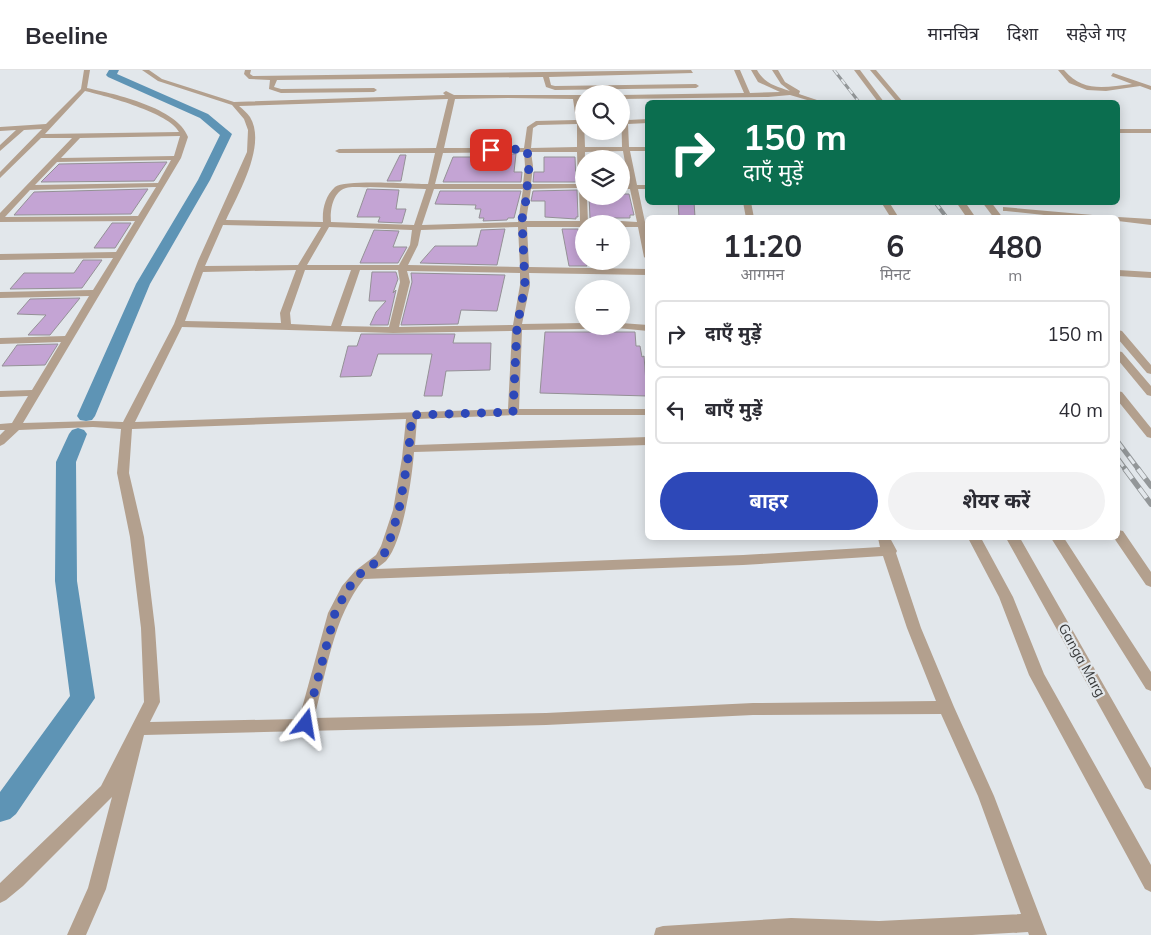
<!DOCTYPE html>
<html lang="hi">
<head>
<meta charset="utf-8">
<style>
  body { margin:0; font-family:Mulish,"Noto Sans Devanagari",sans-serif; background:#f2f2f3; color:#2b2b33; height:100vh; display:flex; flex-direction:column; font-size:19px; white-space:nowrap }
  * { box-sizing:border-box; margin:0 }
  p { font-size:16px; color:#7c7c81 }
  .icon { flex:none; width:28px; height:28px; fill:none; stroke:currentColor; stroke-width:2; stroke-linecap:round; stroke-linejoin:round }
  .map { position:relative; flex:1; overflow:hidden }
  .sheet { position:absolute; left:645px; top:145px; width:475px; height:325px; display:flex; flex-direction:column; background:#fff; border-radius:8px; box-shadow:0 2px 12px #0003 }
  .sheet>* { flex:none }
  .guide { position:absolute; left:645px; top:30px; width:475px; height:105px; border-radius:8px; box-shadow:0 2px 12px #0003; background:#0b6e4f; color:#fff; overflow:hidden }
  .controls { position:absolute; left:575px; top:15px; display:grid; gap:10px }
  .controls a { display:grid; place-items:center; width:55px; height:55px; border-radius:50%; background:#fff; box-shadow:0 2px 12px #0003; font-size:25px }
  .pin { position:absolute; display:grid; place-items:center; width:42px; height:42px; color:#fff; margin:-21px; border-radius:10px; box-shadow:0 2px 8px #0006 }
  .me { position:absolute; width:55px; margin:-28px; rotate:14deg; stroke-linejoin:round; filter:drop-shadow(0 0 4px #0008) }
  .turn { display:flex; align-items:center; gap:18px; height:105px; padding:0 15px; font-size:22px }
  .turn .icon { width:65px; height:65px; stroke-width:2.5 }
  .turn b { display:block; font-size:35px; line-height:42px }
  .eta { display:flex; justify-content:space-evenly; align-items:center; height:85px; text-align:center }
  .eta b { font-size:30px; font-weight:700; line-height:35px }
  .button { display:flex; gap:10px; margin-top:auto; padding:10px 15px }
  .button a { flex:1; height:58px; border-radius:30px; background:#2d48b8; color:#fff; font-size:20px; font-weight:700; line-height:58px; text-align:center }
  .button a+a { background:#f2f2f3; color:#2b2b33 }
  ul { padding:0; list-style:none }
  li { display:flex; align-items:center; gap:15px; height:68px; margin:0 10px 8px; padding:0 5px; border:2px solid #e1e1e2; border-radius:8px }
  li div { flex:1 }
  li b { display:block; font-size:19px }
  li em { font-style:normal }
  header { display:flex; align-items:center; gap:30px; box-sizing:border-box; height:70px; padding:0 25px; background:#fff; border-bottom:1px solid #e1e1e2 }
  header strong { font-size:24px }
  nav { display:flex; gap:28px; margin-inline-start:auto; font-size:18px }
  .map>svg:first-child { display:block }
</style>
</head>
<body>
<header>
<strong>Beeline</strong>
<nav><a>मानचित्र</a><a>दिशा</a><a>सहेजे गए</a></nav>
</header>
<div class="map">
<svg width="1151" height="865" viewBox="0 0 1151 865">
  <rect width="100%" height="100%" fill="#e2e7eb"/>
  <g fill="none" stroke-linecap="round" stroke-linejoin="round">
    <path fill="#5e94b5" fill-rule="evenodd" d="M109 0H119L117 4 208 44 232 64 210 110 150 214 95 346 92 350 86 351 80 350 77 346 136 214 198 110 220 65 200 48 108 7 106 5Z
      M78 358 84 360 87 364 76 392 77 511 95 628 16 744 10 749 0 752V722L70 626 55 511 56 392 69 364 72 360Z"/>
  </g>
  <path fill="#c4a4d4" stroke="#949196" d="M486 84H516L514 102H522L521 112H443L453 87H486Z
    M400 85H406L401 111H387Z
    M544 87H575L576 112H533L534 102H544Z
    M167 92 154 111 41 112 59 94Z
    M148 119 131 144 14 145 34 122Z
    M367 119 399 120 396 139H406L402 153 378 152 380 147H357Z
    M577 120 578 147H576V149L545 147V131H531L533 121Z
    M440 121H521L514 148H508L507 150 483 151 484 148H479L481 139H475L476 135 435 134Z
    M621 124H629L634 145H630V148H590L589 126H621Z
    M678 132H694L695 147H679Z
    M112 153H131L115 178H94Z
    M505 159 497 195 420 193 435 176H477L481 160Z
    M562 159H578L584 191H586L587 196H569Z
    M374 160 399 161 393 177H407L398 193H360Z
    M83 190H102L82 218 10 219 24 203H74Z
    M372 202H396L398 209 393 223 396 220 388 255H370L376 242 386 231H369Z
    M411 203 505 205 497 241 461 240 458 254 401 255 412 212Z
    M80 228 50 265H28L46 245 17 244 30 229Z
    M545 262H635L636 276H640L642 287 644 286 647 326 540 323Z
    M361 264H455L453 273H491L490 300 446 301 442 326H424L432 284H378L371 306 340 307 348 276H357Z
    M58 274 45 295 2 296 17 275Z"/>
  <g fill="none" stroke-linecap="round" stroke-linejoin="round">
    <path fill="#b3a08e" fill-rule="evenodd" d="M84 0H90L87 18C115 24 178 38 188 67L181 88 23 353 93 351 123 352 174 254 198 191 247 82 248 60 244 49 232 35 158 11 142 0H149L162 9 234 32 445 25 443 23 446 21 454 25H584V29H580L584 50 585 77H622L621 30C627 33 627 43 628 50L648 49V53L628 54 629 77H648V81H630L637 115H648V119H638L645 152H648V190L644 187 638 157H621V154H617L621 151 637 152 630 119H621V115H629L623 81 585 82 584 126H587L588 154H584V160L580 157H527L529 197 648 199V205L529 203 530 215 522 254 584 253V256H589L584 259 522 260 519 339H648V345H513L417 349 415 375 648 367V375L414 382C412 409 403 472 386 491 383 494 379 496 376 499L743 485 880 477 878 468H890L897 481 896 483 921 558 954 637 994 726 1047 865H1029L1028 862 972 865H654L656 858 663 856 791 848 879 851 1021 844 978 726 941 644 753 645 546 655 144 665 106 819 86 865H67L88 818 112 727 23 816 6 830 0 833V813L101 716 144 632 141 558 130 467 117 403 121 359 93 357 19 360 4 374 0 376V365L5 360H0V354L12 353 28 326 0 327V321L32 320 61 272 0 274V268L65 266 89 226 0 228V222L93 220 113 188 0 190V184L116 182 135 151 0 152V143L72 68H41L0 108V102L42 59 24 60 0 81V75L16 60 0 61V57L46 54 81 19ZM85 21C106 26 170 43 179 62L45 64ZM508 28 573 29 576 50 536 51 527 57 524 78H444L455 29ZM448 29 436 78 339 79 335 81 339 83H435L428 114C412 114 345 109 335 117 325 126 322 140 323 152L226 150C238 124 267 75 250 47 247 43 243 39 239 36ZM577 54V77L531 78 533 58 538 55ZM180 66 174 86 61 88 80 68ZM524 82 525 96 523 114H435L443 83ZM531 82H577L578 114H531L533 96ZM171 90 158 113 35 115 57 92ZM156 117 138 146 5 147 30 120ZM370 117 426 119 414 155 331 152C330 142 332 122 346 118 353 116 362 118 370 117ZM579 118 580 151H526L531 119ZM434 119H523L518 152 422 155ZM223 155 321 157 298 195 205 196ZM329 157 412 160 410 175 399 195H307ZM518 157 520 197 408 195 418 175 421 160ZM296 200 280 243 281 253 185 251 203 202ZM305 200H351L331 256 291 254 290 243ZM360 200H398L400 212 389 257 341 256ZM407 201 520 203V215L513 255 399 257 410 212ZM182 257 393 263 512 261 508 339 135 352ZM406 349 402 388 393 440 381 476 376 485 355 501 342 516 328 543 299 649 150 652 160 632 155 558 144 467 129 403 132 359ZM883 486 907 558 936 631 753 633 546 643 314 648C327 601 333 547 364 509L743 495Z
      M245 0H251L250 4 253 6 691 0 693 3 549 7 551 15 555 16 696 14 699 16 696 18 555 20 546 17 543 7 277 10 274 17 281 19 374 18 377 20 374 22 281 23 269 19 270 10 249 9 244 4Z
      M734 0H740L750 23 780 22 758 12 751 0H757C765 14 776 16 790 21L781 14 772 0H778L785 12 800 21 799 24 817 30 814 32 790 25 768 27 621 29V25L744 23Z
      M854 0H860L884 32H878Z
      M870 0H876L903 32H897Z
      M1058 0H1064C1083 23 1106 17 1132 14L1111 6 1113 3 1151 16V20L1140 16 1106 21 1087 20 1069 13Z
      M1118 59H1151V63H1118Z
      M743 132H751L754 148H746Z
      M881 132H889L899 148H891Z
      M956 132H965L976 148H967Z
      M982 132H991L1003 148H994Z
      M1003 137 1104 146 1108 148H1072L1006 141H1003Z
      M1118 147 1151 149V155L1118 151V148H1115Z
      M1118 200 1151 202V208L1118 206Z
      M621 253 648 255V261L617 258 615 256H621Z
      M1118 260 1122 261 1151 295V304L1147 303 1118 269Z
      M1118 281 1122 282 1151 316V326L1147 325 1118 290Z
      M1118 321 1122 322 1151 358V368L1147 367 1118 331Z
      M1118 460 1123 461 1151 502V517L1146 515 1114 468H1118Z
      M968 468H981L1013 527 1044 604 1151 795V822L1145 819 1029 605 999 527Z
      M1006 468H1020L1151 698V720L1145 718Z
      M1051 468H1064L1151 602V621L1146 619Z"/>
    <defs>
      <path id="rail-far3" d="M834 0 859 32"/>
      <path id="rail-far2" d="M935 132 947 148"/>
      <path id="rail-far1" d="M1118 372 1139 400
        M1118 389 1126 400"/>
      <path id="rail" d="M1125 399 1151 434
        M1138 399 1151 416"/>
    </defs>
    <use href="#rail-far3" stroke="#939799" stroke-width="3"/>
    <use href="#rail-far2" stroke="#939799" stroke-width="4"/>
    <use href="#rail-far1" stroke="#939799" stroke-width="5"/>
    <use href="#rail" stroke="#939799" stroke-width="5.5"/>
    <use href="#rail-far3" stroke="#e2e7eb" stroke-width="2" stroke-dasharray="6" stroke-linecap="butt"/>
    <use href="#rail-far2" stroke="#e2e7eb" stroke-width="2.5" stroke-dasharray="8" stroke-linecap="butt"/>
    <use href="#rail-far1" stroke="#e2e7eb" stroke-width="3" stroke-dasharray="9" stroke-linecap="butt"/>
    <use href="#rail" stroke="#e2e7eb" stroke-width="4" stroke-dasharray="12" stroke-linecap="butt"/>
  </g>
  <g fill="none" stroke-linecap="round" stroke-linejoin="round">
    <path stroke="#2d48b8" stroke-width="9" stroke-dasharray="0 16.2" d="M306 654 335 543 347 520 360 504 382 488 388 476 399 440 408 388 412 345 513 342 517 257 525 215 522 149 526 130 529 96 527 79 491 80"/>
  </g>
  <g text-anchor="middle" stroke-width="4.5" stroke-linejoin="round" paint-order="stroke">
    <g font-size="14" fill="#383a3b" stroke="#e2e7eb">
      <text transform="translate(1082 590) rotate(61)" y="5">Ganga Marg</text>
    </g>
  </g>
</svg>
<div class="controls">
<a><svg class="icon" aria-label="search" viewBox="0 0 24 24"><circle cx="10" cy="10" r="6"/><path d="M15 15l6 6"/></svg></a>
<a><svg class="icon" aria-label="layers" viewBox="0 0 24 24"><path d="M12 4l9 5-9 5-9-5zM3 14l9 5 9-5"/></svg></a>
<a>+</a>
<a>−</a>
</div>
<div class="pin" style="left:491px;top:80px;background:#d93025"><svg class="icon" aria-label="arrive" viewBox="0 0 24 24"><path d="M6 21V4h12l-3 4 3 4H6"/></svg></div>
<svg class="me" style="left:306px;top:654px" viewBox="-20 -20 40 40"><path d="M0-17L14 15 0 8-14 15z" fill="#2d48b8" stroke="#fff" stroke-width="4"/></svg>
<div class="guide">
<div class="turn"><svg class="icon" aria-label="right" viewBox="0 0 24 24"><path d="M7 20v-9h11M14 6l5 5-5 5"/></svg><div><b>150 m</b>दाएँ मुड़ें</div></div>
</div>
<section class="sheet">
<div class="eta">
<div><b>11:20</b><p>आगमन</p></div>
<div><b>6</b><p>मिनट</p></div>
<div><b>480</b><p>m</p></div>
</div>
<ul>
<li><svg class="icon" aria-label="right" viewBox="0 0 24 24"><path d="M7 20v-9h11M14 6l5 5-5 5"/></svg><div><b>दाएँ मुड़ें</b></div><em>150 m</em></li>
<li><svg class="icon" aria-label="left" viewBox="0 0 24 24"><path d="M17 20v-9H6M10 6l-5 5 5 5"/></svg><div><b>बाएँ मुड़ें</b></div><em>40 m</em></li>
</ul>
<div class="button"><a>बाहर</a><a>शेयर करें</a></div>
</section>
</div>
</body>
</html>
